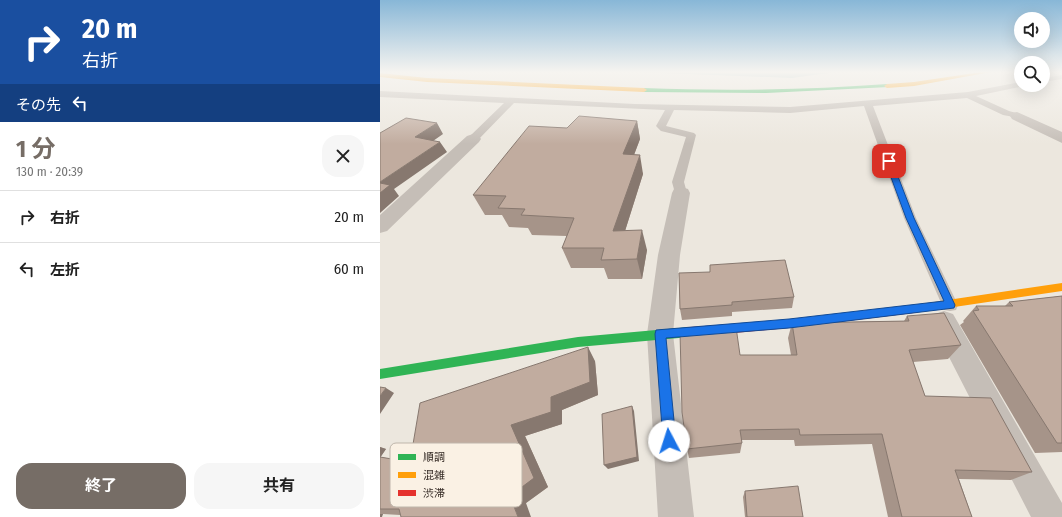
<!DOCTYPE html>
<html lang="ja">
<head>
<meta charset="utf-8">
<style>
  body { margin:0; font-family:"Fira Sans Condensed","Noto Sans JP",sans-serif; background:#f6f6f6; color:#222; height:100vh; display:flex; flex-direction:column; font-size:15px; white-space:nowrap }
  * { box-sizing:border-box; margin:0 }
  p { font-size:13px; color:#767676 }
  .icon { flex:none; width:22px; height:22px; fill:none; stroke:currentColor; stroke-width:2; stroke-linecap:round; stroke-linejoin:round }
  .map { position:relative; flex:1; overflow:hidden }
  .drawer { display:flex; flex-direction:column; background:#fff; width:380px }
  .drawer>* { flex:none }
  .top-card { background:#1a4fa0; color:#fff; overflow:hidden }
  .controls { position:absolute; left:634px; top:12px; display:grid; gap:8px }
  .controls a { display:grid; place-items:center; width:36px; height:36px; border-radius:50%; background:#fff; box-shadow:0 4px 16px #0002; font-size:20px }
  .pin { position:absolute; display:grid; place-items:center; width:34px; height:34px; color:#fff; margin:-17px; border-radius:8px; box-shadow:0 2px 6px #0006 }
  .me { position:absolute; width:44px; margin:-22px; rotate:355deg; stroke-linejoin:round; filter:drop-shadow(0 0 3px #0008) }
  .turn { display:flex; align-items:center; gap:14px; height:84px; padding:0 16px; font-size:18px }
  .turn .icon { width:52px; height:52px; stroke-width:2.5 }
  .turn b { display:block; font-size:28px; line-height:34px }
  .then { display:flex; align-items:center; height:38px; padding:0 16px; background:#0003; gap:8px; font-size:15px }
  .round { display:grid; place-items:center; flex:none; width:42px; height:42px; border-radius:16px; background:#f6f6f6 }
  .headline { display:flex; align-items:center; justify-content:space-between; height:68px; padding:0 16px }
  h1 { font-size:24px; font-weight:700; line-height:30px; color:#766d66 }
  .action { display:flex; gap:8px; margin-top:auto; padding:8px 16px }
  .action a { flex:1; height:46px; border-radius:16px; background:#766d66; color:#fff; font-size:16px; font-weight:700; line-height:46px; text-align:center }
  .action a+a { background:#f6f6f6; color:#222 }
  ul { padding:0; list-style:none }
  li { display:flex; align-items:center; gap:12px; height:52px; padding:0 16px; border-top:1px solid #e0e0e0 }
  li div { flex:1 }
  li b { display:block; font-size:15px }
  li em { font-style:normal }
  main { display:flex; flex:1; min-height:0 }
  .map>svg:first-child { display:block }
</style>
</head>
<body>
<main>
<section class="drawer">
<div class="top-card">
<div class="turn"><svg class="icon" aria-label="right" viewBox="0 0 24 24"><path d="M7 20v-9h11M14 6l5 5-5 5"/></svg><div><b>20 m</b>右折</div></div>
<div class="then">その先<svg class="icon" aria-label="left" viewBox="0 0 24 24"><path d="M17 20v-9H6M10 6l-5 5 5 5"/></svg></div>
</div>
<div class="headline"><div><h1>1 分</h1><p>130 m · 20:39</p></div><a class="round"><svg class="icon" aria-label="close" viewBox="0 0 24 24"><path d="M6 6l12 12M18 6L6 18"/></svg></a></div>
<ul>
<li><svg class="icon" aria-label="right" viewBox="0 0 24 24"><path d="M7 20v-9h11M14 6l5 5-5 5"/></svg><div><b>右折</b></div><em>20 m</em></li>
<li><svg class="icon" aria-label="left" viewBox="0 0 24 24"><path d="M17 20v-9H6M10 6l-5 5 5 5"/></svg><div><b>左折</b></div><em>60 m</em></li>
</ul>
<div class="action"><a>終了</a><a>共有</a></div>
</section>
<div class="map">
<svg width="682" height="517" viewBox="0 0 682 517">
  <rect width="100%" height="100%" fill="#ece7de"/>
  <path fill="#99bcbe" d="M254 72H456L412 78Z"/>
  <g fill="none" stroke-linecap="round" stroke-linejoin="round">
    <path fill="#c5beb7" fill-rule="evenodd" d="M682 75V79L663 82V78Z
      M641 82V85L644 86 596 96 629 111 640 114V118L623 115 587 98 493 106 536 218 578 305 576 310 570 311 564 310 562 305 524 218 484 106 410 113 294 110 286 126 314 133 316 135 304 182 307 193 301 197 295 193 292 182 306 137 281 131 276 126 285 110 134 103 97 141 93 142 88 139 89 137 124 103 0 97V91L255 104 410 107 588 92Z"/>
    <path fill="#c5beb7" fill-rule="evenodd" d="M637 112 682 132V143L632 119 630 116 632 113Z
      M93 134 99 136 101 139 99 142 7 231 0 233V215L87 136Z
      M301 187 308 189 310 193 300 255 293 334 314 517H278L267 334 278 255 292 193 294 189Z
      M564 311 573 314 682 503V517H651L551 322 555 314Z"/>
    <path fill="#30b455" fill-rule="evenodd" d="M507 84 509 85V87L386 93 264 92 261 90 264 88C345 91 426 90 507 84Z
      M310 327 314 329 315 332 314 335 310 337 198 347 0 379V369L198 337Z"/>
    <path fill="#ff9f0a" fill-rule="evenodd" d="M601 72H611L534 86 507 88 504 86 507 84 534 82Z
      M0 73 47 78 264 88 267 90 264 92 47 82 0 77Z
      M682 283V291L534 313 530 312 529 309 530 306 534 305Z"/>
    <path fill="#e5322d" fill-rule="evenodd" d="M534 305 538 306 539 309 538 312 534 313 409 328 310 337 306 335 305 332 306 329 310 327 409 320Z"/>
  </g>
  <path fill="#a69489" d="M257 121 260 139 254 155 263 174 245 231 267 250 262 279H228L224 268H191L182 248 187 236 152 235 148 228 129 227 122 215H105L93 195 187 128Z
    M299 273 414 297 412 308 352 312V316L302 320 300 309Z
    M682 296V452L655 453 580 325 584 322 583 321 596 306H625L629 302Z
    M527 316 581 345 568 359 533 362 545 396 652 472 631 480 579 479 592 517H508L492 444 415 446 414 440H361L362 443 360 453 309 458 307 449 360 355H411L408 338 412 323 524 321Z
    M215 361 218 395 182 410V424L145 436 168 487 146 503 20 515 3 514 0 517V447L6 449 0 457 30 462Z
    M365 491 423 517H365L363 497Z"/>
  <path fill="#87786f" d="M257 121 260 139 247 173 243 154Z
    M57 123 63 134 43 148 35 137Z
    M60 142 67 152 14 189 19 196 0 213V182Z
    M260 155 263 174 239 250 233 231Z
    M262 230 267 250 262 279 257 259Z
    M208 347 215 361 218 395 182 410V424L145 436 168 487 146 503 151 517H138L130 496 131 425 171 397Z
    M6 388 14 393 0 414V396Z
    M252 406 254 411 259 461 228 469 224 465Z
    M0 447 6 449 0 458Z
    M0 514H3L2 517H0Z"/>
  <path fill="#c1ac9f" stroke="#87786f" d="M199 116 257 121 243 154 260 155 233 231 262 230 257 259 221 260 224 248H182L194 218 141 215 145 209 118 208 126 196 93 195 149 126 187 128Z
    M26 118 57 123 35 137 60 142 0 182V133Z
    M0 183 10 185 0 193Z
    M405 260 414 297 352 302V305L300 309 299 273 330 272V265Z
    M682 296V443H677L593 311 599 310 596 306H633L629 302Z
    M564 313 581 345 529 350 545 396 611 398 652 472 575 470 592 517H522L502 434 420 435 419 429 360 430 362 443 307 449 302 412 300 332 356 327 360 355H417L412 323 529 321 527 316Z
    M208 347 210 382 171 397V412L131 425 154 478 130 496 138 517H21L19 509H0V457L30 462 40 403Z
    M0 387 6 388 0 396Z
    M252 406 257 457 224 465 222 414Z
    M418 486 423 517H367L365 491Z"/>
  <linearGradient id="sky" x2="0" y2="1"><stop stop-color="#88b7d7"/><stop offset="0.5" stop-color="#f6f4f0"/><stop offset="1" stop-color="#f6f4f0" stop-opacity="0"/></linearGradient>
  <rect width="682" height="144" fill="url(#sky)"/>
  <path fill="#1a73e8" stroke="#114b97" d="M509 159 512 161 534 218 575 305 574 308 409 328 286 338 296 441 294 445 289 447 285 445 283 441 275 334 276 330 409 319 564 301 526 218 505 161Z"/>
  <rect x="10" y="443" width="132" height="64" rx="6" fill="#faf1e4" stroke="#bfb6ab" stroke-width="1"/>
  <rect x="18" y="454" width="18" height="6" fill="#30b455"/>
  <rect x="18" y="472" width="18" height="6" fill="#ff9f0a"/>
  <rect x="18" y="490" width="18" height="6" fill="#e5322d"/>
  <g font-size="11" fill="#362c26">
    <text x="43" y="461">順調</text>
    <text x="43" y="479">混雑</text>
    <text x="43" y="497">渋滞</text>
  </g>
</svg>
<div class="controls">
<a><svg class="icon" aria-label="sound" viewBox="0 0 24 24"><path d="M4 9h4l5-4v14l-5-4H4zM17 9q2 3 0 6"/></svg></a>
<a><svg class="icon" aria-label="search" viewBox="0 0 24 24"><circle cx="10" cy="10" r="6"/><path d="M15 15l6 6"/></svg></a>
</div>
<div class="pin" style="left:509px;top:161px;background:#d93025"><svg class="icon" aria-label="arrive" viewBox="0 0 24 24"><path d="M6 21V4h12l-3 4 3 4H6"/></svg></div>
<svg class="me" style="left:289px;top:441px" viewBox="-20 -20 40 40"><circle r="19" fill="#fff"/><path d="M0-13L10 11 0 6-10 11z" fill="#1a73e8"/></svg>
</div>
</main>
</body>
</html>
